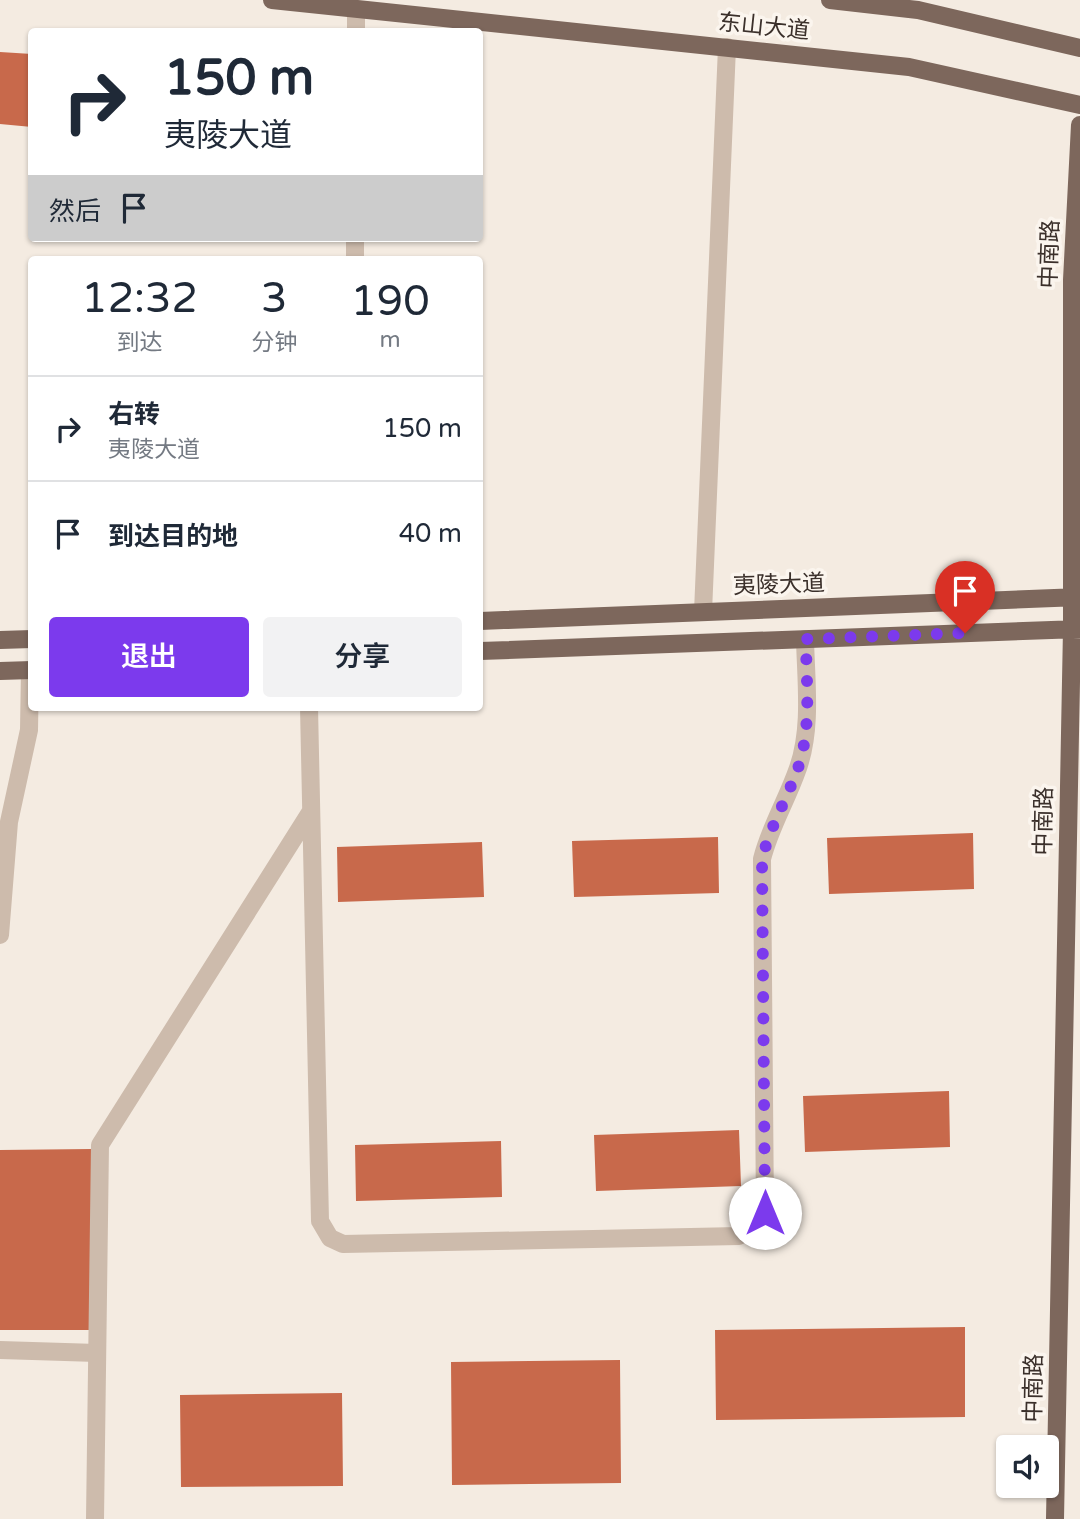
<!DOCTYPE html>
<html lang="zh">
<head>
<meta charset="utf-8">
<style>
  body { margin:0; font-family:"Varela Round","Noto Sans SC",sans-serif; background:#f2f2f3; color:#1f2937; height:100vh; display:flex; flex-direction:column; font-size:26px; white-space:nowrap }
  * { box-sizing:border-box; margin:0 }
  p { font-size:23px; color:#747a83 }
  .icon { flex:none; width:38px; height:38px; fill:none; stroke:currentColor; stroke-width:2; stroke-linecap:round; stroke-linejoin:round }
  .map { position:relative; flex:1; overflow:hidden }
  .details { position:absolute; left:28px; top:256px; width:455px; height:455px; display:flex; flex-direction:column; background:#fff; border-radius:7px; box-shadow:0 2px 5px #0004 }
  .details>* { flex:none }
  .guide { position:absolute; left:28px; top:28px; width:455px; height:214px; border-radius:7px; box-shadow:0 2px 5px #0004; background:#fff; color:#1f2937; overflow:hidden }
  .controls { position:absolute; left:996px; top:1435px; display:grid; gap:14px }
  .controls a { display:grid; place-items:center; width:63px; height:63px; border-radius:7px; background:#fff; box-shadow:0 2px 5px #0004; font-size:35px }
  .pin { position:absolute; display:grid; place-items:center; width:60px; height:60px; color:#fff; margin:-72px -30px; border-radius:50% 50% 50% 0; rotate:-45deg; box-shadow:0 0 7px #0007 }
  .pin .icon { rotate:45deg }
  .me { position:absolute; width:77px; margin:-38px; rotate:0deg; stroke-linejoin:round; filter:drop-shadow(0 0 5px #0008) }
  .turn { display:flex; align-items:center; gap:24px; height:147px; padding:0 21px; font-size:32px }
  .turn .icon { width:91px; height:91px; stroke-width:2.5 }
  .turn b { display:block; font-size:49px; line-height:60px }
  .then { display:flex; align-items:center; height:66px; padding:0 21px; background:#0003; gap:14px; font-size:26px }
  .eta { display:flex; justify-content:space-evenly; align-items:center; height:119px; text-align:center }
  .eta b { font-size:42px; font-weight:600; line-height:49px }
  .button { display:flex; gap:14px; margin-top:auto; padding:14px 21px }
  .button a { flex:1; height:80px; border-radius:7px; background:#7c3aed; color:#fff; font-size:28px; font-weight:600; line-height:80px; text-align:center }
  .button a+a { background:#f2f2f3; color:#1f2937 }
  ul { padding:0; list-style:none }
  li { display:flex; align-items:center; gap:21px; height:105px; padding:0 21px; border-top:2px solid #e0e1e3 }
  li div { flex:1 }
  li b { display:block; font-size:26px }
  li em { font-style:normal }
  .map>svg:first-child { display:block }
</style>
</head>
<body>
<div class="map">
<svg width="1080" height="1519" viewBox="0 0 1080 1519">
  <rect width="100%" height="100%" fill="#f4ebe1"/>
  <path fill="#c8694b" d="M0 52 32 54V127L0 124Z
    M973 833 974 889 829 894 827 838Z
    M718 837 719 893 574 897 572 841Z
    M482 842 484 897 338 902 337 847Z
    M949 1091 950 1147 805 1152 803 1096Z
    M739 1130 741 1186 596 1191 594 1135Z
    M501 1141 502 1197 356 1201 355 1145Z
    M91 1149 92 1330H0V1150Z
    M965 1327V1417L716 1420 715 1330Z
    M620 1360 621 1483 452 1485 451 1362Z
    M342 1393 343 1486 181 1487 180 1395Z"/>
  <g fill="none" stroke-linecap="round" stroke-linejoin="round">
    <path stroke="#cdbbac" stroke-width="18" d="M356 10V32
      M355 259V238
      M703 612 727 47
      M309 707 320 1221 330 1238 343 1244 739 1236 753 1227 765 1213 762 859C770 827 787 800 798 768 812 728 806 682 805 639
      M0 935 9 822 29 730 30 670
      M0 1350 97 1353
      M95 1519 100 1145 311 811"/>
    <path stroke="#7d675c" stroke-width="18" d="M272 0 909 67 1080 105
      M830 0 918 10 1080 48
      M480 621 1080 597
      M0 640 32 639
      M480 651 1080 629
      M0 671 32 670
      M1055 1519 1072 629V280L1080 125"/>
  </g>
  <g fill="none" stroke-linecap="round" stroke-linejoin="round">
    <path stroke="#7c3aed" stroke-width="12" stroke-dasharray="0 21.6" d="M765 1213 762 859C770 827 787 799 798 768 812 727 806 682 806 639L965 633"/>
  </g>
  <g text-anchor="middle" stroke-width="7" stroke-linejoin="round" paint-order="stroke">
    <g font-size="23" fill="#3b302b" stroke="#fbf5ee">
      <text transform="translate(764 26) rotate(6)" y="8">东山大道</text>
      <text transform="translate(1049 254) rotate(-88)" y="8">中南路</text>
      <text transform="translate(779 584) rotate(-2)" y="8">夷陵大道</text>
      <text transform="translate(1043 821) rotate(-89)" y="8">中南路</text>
      <text transform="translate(1033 1388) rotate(-89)" y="8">中南路</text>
    </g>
  </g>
</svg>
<div class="controls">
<a><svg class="icon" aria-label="sound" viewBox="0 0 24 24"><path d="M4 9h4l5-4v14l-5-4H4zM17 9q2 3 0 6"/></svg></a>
</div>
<div class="pin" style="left:965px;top:633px;background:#d93025"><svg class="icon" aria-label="arrive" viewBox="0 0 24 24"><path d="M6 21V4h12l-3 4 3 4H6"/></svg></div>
<svg class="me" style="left:765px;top:1213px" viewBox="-20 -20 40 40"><circle r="19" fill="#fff"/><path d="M0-13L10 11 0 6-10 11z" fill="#7c3aed"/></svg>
<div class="guide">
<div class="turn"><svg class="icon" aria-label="right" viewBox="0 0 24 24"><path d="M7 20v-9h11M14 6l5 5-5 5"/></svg><div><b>150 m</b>夷陵大道</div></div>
<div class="then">然后<svg class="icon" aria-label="arrive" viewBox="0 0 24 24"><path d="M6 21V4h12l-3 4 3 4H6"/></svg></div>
</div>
<section class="details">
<div class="eta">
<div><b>12:32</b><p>到达</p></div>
<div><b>3</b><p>分钟</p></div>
<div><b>190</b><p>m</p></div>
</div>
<ul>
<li><svg class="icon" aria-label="right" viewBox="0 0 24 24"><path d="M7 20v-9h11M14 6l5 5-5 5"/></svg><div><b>右转</b><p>夷陵大道</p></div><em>150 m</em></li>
<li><svg class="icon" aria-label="arrive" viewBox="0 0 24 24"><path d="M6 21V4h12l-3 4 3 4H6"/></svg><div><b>到达目的地</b></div><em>40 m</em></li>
</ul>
<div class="button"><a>退出</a><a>分享</a></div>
</section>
</div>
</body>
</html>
